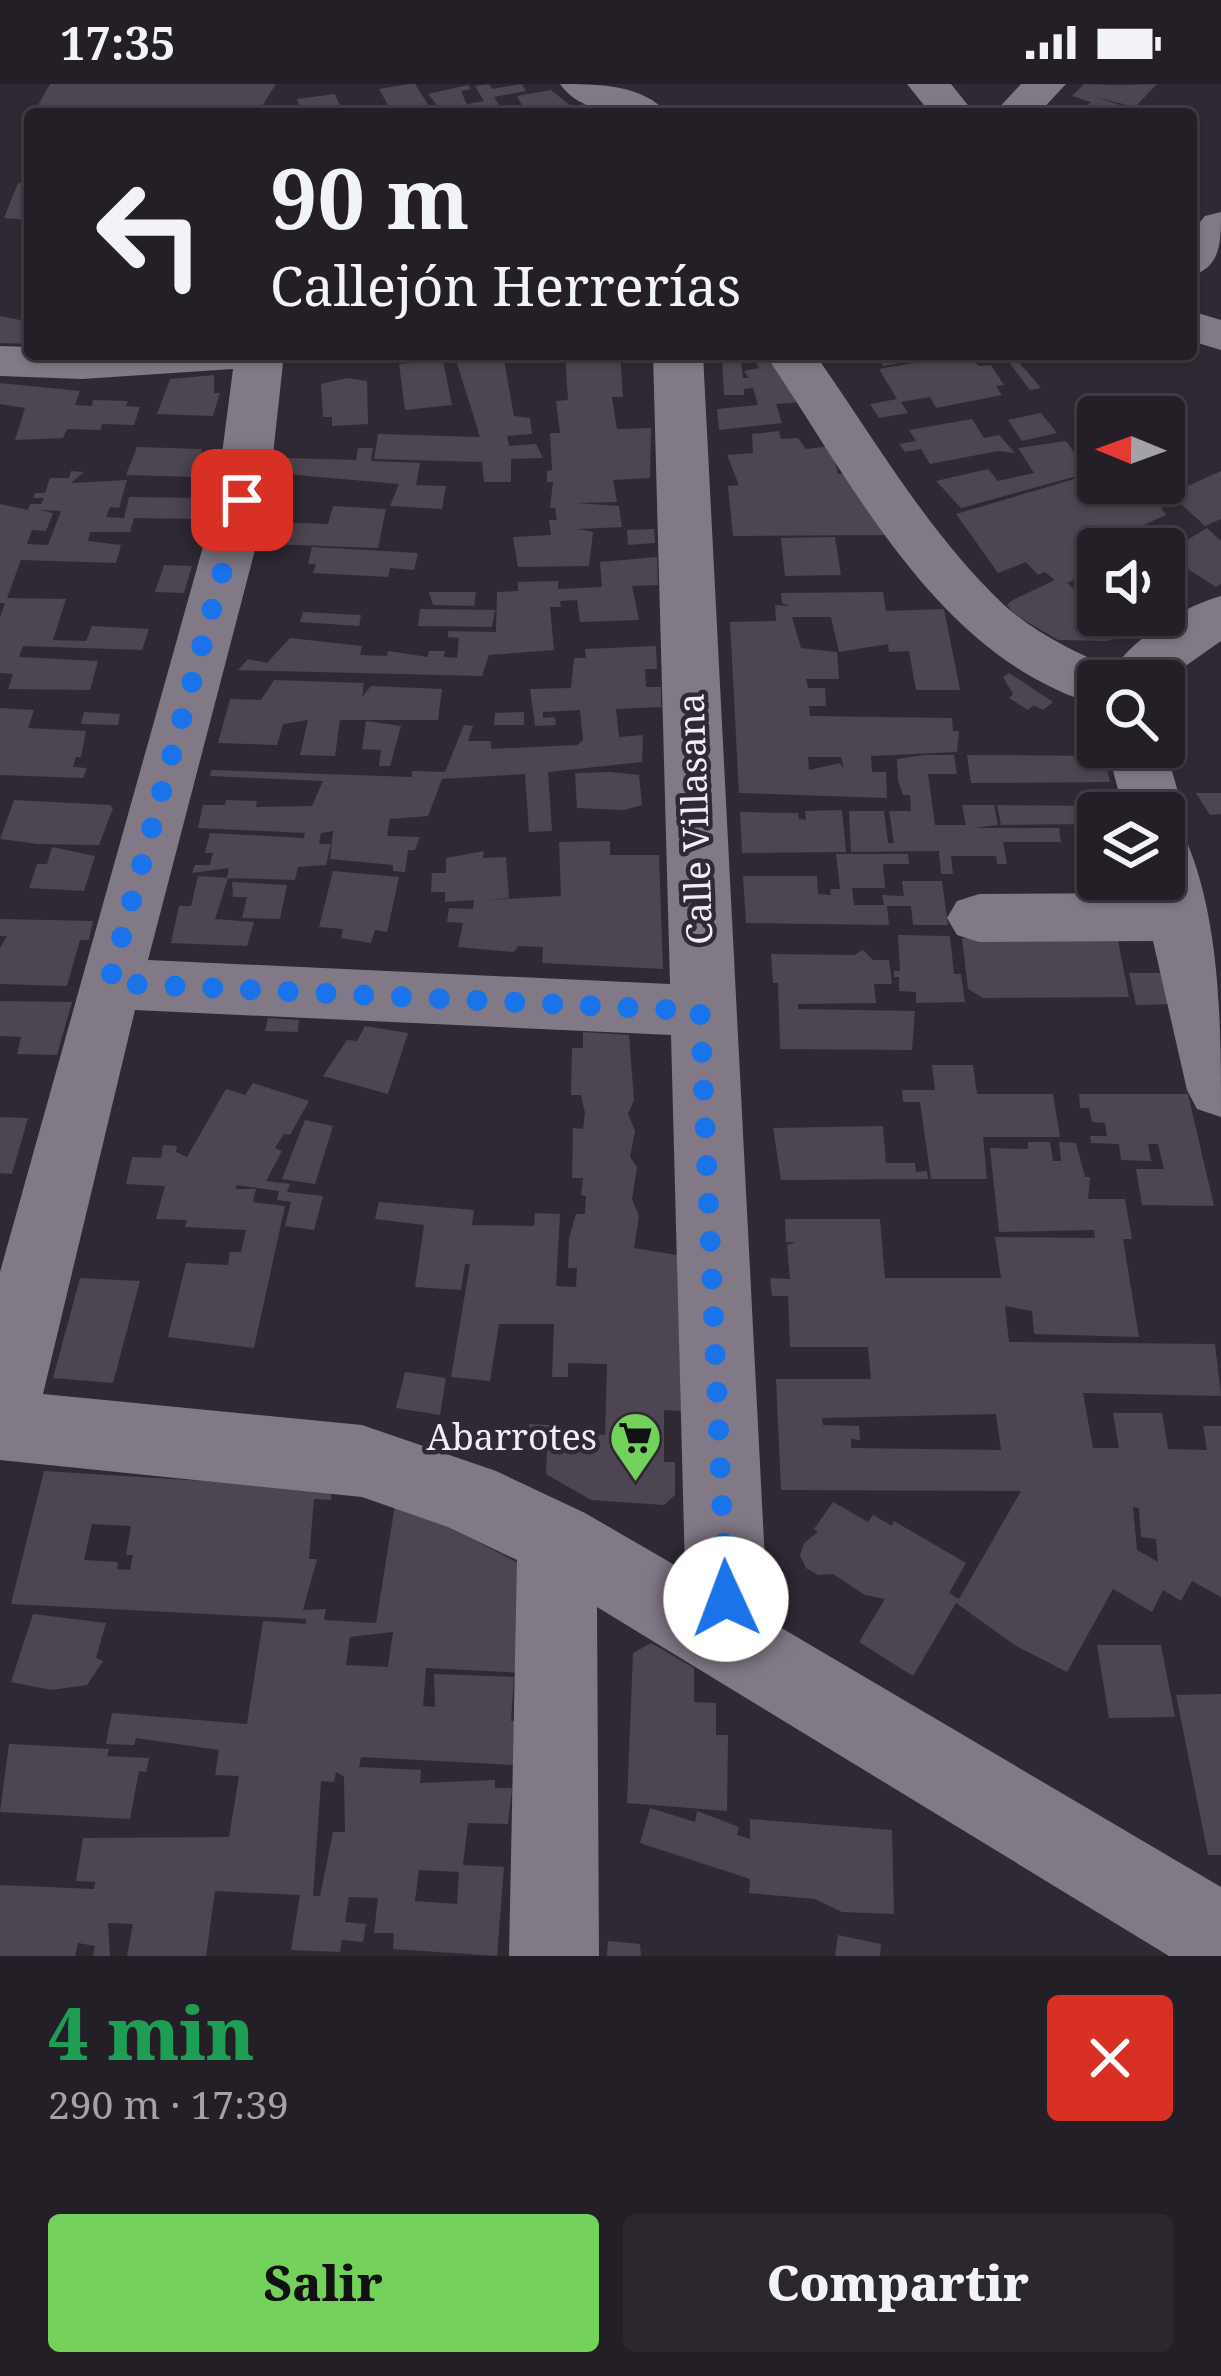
<!DOCTYPE html>
<html lang="es">
<head>
<meta charset="utf-8">
<style>
  body { margin:0; font-family:"Noto Serif",serif; background:#2c272f; color:#f1f3f6; height:100vh; display:flex; flex-direction:column; font-size:45px; white-space:nowrap }
  * { box-sizing:border-box; margin:0 }
  p { font-size:39px; color:#a3a2a7 }
  .icon { flex:none; width:66px; height:66px; fill:none; stroke:currentColor; stroke-width:2; stroke-linecap:round; stroke-linejoin:round }
  .map { position:relative; height:1872px; overflow:hidden }
  .drawer { display:flex; flex-direction:column; background:#241f27; flex:1 }
  .drawer>* { flex:none }
  .guide { position:absolute; left:24px; top:24px; width:1173px; height:252px; border-radius:12px; box-shadow:0 3px 9px #0004,0 0 0 3px #413d44; background:#241f27; color:#f1f3f6; overflow:hidden }
  .needle { width:78px; rotate:271deg }
  .tools { position:absolute; left:1077px; top:312px; display:grid; gap:24px }
  .tools a { display:grid; place-items:center; width:108px; height:108px; border-radius:12px; background:#241f27; box-shadow:0 3px 9px #0004,0 0 0 3px #413d44; font-size:60px }
  .pin { position:absolute; display:grid; place-items:center; width:102px; height:102px; color:#fff; margin:-51px; border-radius:24px; box-shadow:0 6px 18px #0006 }
  .me { position:absolute; width:132px; margin:-66px; rotate:358deg; stroke-linejoin:round; filter:drop-shadow(0 0 9px #0008) }
  .turn { display:flex; align-items:center; gap:42px; height:252px; padding:0 48px; font-size:54px }
  .turn .icon { width:156px; height:156px; stroke-width:2.5 }
  .turn b { display:block; font-size:84px; line-height:102px }
  .round { display:grid; place-items:center; flex:none; width:126px; height:126px; border-radius:12px; background:#2c272f }
  .head { display:flex; align-items:center; justify-content:space-between; height:204px; padding:0 48px }
  h1 { font-size:72px; font-weight:800; line-height:90px; color:#1e9e55 }
  .button { display:flex; gap:24px; margin-top:auto; padding:24px 48px }
  .button a { flex:1; height:138px; border-radius:12px; background:#74d25c; color:#111; font-size:48px; font-weight:800; line-height:138px; text-align:center }
  .button a+a { background:#2c272f; color:#f1f3f6 }
  .status { display:flex; justify-content:space-between; align-items:center; height:84px; padding:0 60px; background:#241f27; direction:ltr }
  .status svg { height:33px; fill:currentColor }
  .map>svg:first-child { display:block }
</style>
</head>
<body>
<div class="status"><b>17:35</b><svg viewBox="0 0 49 12"><path d="M0 12V9h3v3zM5 12V6h3v6zM10 12V3h3v9zM15 12V0h3v12zM26 1h20v11H26zM47 4h2v5h-2z"/></svg></div>
<div class="map">
<svg width="1221" height="1872" viewBox="0 0 1221 1872">
  <rect width="100%" height="100%" fill="#302934"/>
  <path fill="#4d4551" fill-rule="evenodd" d="M50 0H276L257 30H33Z
    M408 0H415L434 30H393L379 5Z
    M489 0 492 5 522 0 526 7 494 13 505 30H474L467 20 484 17 475 2Z
    M1084 0 1119 1 1157 0 1135 23 1095 13 1133 25 1128 30 1081 27 1091 18 1072 12Z
    M468 1 471 5 461 7 471 30H444L428 10Z
    M551 6 571 22 586 20 593 30H537L534 23 524 25 517 12Z
    M335 10 343 30H302L297 15Z
    M18 99 30 101V136L4 134Z
    M0 232 30 238V260L0 259Z
    M478 270H503L514 332 530 334 532 350 507 352 509 362 536 360 543 374 511 375V398H484L482 378 374 375 378 350 480 353 455 273Z
    M565 270H620L623 313H612L617 345 651 344 650 394 613 396 617 418 576 419 619 422 622 443 578 445 593 448 589 482 518 483 513 453 551 451 549 436H557L555 424H550L553 398H547V387L552 386 550 349H560L556 317 568 316Z
    M875 270H939V272L883 282Z
    M965 270 979 282 991 281 1004 301 996 302 1002 311 936 324 930 313 901 318 908 329 879 334 870 320 897 315 879 285Z
    M1003 270H1012L1041 304 1030 306Z
    M765 271 802 318 776 320 782 339 719 346 717 325 758 321 753 304 744 305V311H724L722 275H741L743 294H749L744 287 759 284 753 274Z
    M443 276 452 321 405 326 399 280Z
    M214 291V309H220L213 332 157 330 170 295Z
    M347 294 367 297 368 340 332 342V333H323L321 300Z
    M0 299 80 307 75 321 92 322 93 316 128 317 126 322 140 323 134 341 102 340 101 346 67 345 63 354 15 356 25 324 0 320Z
    M1041 329 1057 349 1022 357 1008 336Z
    M972 335 984 354 999 351 1015 369 998 367 930 380 921 365 905 368 899 360 916 357 909 346Z
    M779 347 781 355 798 354 806 365 831 362 838 390 850 389 890 451 733 452 728 402 739 401 727 371 753 369 752 350Z
    M1066 357 1088 389 961 424 936 397 988 385 998 397 1034 389 1018 364Z
    M137 363 202 365 199 377H204L195 393 126 391Z
    M358 364H373L371 377 420 379 416 401 446 402 442 425 390 422 399 400 285 390 288 374 356 376Z
    M71 387 84 388 71 399 127 396 119 424 110 423 106 433 124 434 129 413 200 414 195 435 134 434 130 448H90L88 457 121 461 116 479 21 476 7 514 66 515 53 556 86 557 92 542 149 545 142 566 23 562 19 573 98 577 90 606 8 605 13 590 0 589V534L5 519H0V420L28 426 30 420H41L44 414H33L35 409H45L50 394H69ZM39 426 61 427 48 461 27 460 32 446 46 447 53 429Z
    M1221 387V435L1205 442 1178 417 1161 424 1166 431 1110 456 1121 465H1098V486L1067 499 1078 508 1098 496V508L1086 514 1098 523V531H1108L1133 550 1107 557 1058 556 1014 530 1007 521 1011 517 1055 496 1045 488 1038 491 1026 478 998 489 956 430 1098 388V399H1125L1148 420Z
    M333 422 386 425 378 464 268 460 273 438 328 440Z
    M1207 444 1221 457V500L1216 503 1164 470Z
    M654 445 655 459 628 461 627 446Z
    M835 453 841 491 785 492 781 454Z
    M312 463 418 469 414 486 390 484 388 493 313 489 316 480H308Z
    M657 473 658 501 632 502 639 536 580 538 577 516 560 517 561 523H550L554 566 489 571 482 592 238 586 248 575 267 579 290 554 362 562 360 571 387 572 388 567 428 573 429 567H445L444 573 457 574 459 554 448 553V547L496 548 497 508 518 507V498L558 497V505L602 503 600 478Z
    M164 481 192 482 184 509 155 508Z
    M429 508H476L474 522 433 521Z
    M883 508 886 527 944 525 960 606H916L909 567 889 568 888 560 839 568 831 533H792L801 564 837 568 839 595H806L808 604H825L826 622H809L810 632 952 634 953 647H959L957 668 871 672 872 688H886L887 714 739 709 730 538 776 537 775 521 790 522 782 519 781 509ZM808 673H841L844 686 840 679 809 686Z
    M420 525 495 526 492 543 418 542Z
    M303 528 361 531 359 542 300 538Z
    M656 562 657 585H645L646 603H661V623L616 625 619 653 643 651 642 678 548 688 552 747 529 748 525 690 442 695 428 732 390 735 387 752 420 753 415 766H408L405 788 393 787V781L330 775 333 747 321 749 319 760H331L326 781 298 783 295 796 227 794 229 784 192 789 195 781H210L213 769H205L210 749 304 754 305 749 198 744 203 721H225L226 716 257 717 256 723 312 722 323 697 210 692 211 686 412 693V687L445 688 464 641 473 642 468 657H491V665L577 661 583 656 580 626 543 628V634L555 633 556 641 535 642 530 605 571 604 574 574H586L585 565Z
    M1009 589 1026 600 1053 618 1043 626 1034 621 1028 626 1009 614 1013 610 1003 593Z
    M274 596 364 599 362 613 371 602 442 605 438 636H340L335 672 300 671 308 636 283 640 277 661 218 659 230 615 261 616Z
    M0 624 34 626 28 644 86 647 81 673H76L73 683 87 684 83 694 0 691Z
    M84 628 120 630 118 641 81 640Z
    M524 628V641H494L495 629Z
    M366 637 401 642 390 682H379L381 666 362 665Z
    M926 671H954L957 690H928L935 741H966L962 721H994L998 741 973 744H1059L1061 758H1003L1007 780H997L996 772H951L953 790H941L939 767 851 768 849 727H884L888 759H894L889 727H911L910 711H903L898 696 897 675Z
    M967 671 1104 672 1110 698 971 699Z
    M610 688 639 691 642 721 624 726 577 724 575 689Z
    M1196 709H1221V730L1210 731Z
    M14 716 110 721 113 724 99 761 38 760 0 755Z
    M997 721 1107 722 1108 729H1098V737L1091 740 1001 741Z
    M842 726 846 768 742 769 740 728 798 729 799 735 806 736 805 727Z
    M610 757V771H659L663 885 542 879 543 863 518 862 514 868 458 863 463 839 447 838 449 824 473 825 474 816 445 818V808H431L432 789H446V774L484 767 483 774 506 773 509 814 489 816 561 812 559 758Z
    M52 763 95 772 84 807 29 804 37 780H47Z
    M836 770H908L909 780H883L885 804H852L854 821H884L882 811 904 812 902 797H942L948 841H913L911 822H887L889 841 746 839 743 792H817L818 810 831 811 830 805H840Z
    M333 787 399 793 387 848 375 846 371 859 341 854 343 845 319 843Z
    M198 792 228 794 215 835 254 838 247 862 171 859 179 822H191Z
    M232 798 287 801 280 835 242 834 247 813H233Z
    M0 835 93 837 89 856H80L67 902 0 900V864L7 852H0Z
    M898 851 950 852 954 890H961L965 918 916 919V908L899 907V893H894V887H900Z
    M962 854 1118 857 1129 913 983 914 968 905Z
    M863 866 873 876H889L892 900H874L876 919 798 920V925L915 927 912 966 780 965 778 899H773L771 870 854 871Z
    M1129 889H1168L1175 920 1136 921Z
    M0 917 72 918 57 971 17 970 21 953 0 952Z
    M268 934 299 936 298 948 265 947Z
    M365 942 408 949 388 1010 323 992 347 956 357 957Z
    M583 948 629 951 634 1016 628 1030 635 1047 630 1073 637 1083 632 1115 639 1132 634 1164 677 1171 681 1327 664 1326V1378H675V1411L664 1421 591 1416 546 1390 547 1365 527 1364 529 1340 549 1341V1347L605 1351 607 1280 568 1279V1293H552L554 1240H499L490 1297 451 1293 470 1180H465L461 1206 415 1203 424 1141 375 1135 379 1118 474 1126 472 1141 534 1142 535 1129 560 1130 556 1202 576 1203 577 1184H568L569 1154 576 1130H585L586 1112 581 1111 583 1094H572L573 1044 583 1045 585 1029 581 1011H571L572 964H583Z
    M932 981H973L977 1010H1053L1060 1053H983L987 1095H931L920 1018H903L902 1006H935Z
    M253 999 309 1017 290 1051 284 1050 275 1064 282 1067 266 1097 290 1100 287 1108 323 1112 314 1146 285 1142 291 1118 277 1116 279 1107 237 1101 235 1105H256L253 1118 285 1122 254 1264 168 1253 186 1179 228 1181 230 1168H241L246 1146 185 1143 187 1136 156 1135 165 1102 126 1100 132 1073 161 1074 163 1061 177 1062 176 1068 187 1073 226 1005 245 1011Z
    M1079 1010H1188L1214 1122 1142 1121 1136 1085H1164L1158 1060H1148L1151 1077 1121 1076 1119 1060 1091 1059 1090 1052H1107L1105 1039 1092 1038 1089 1024H1080Z
    M0 1033 28 1034 12 1090 0 1089Z
    M305 1036 333 1042 315 1100 282 1095Z
    M883 1042 886 1079H915L916 1088 927 1087 928 1095 781 1096 773 1044Z
    M1028 1058H1050L1053 1077H1061L1059 1058 1076 1059 1085 1093H1090L1088 1115H1125L1132 1155H1123L1139 1253 1034 1250 1032 1227 1005 1222 1009 1258 1215 1260 1221 1312 1083 1309 1093 1364H1119L1113 1329H1162L1168 1365 1207 1366 1203 1342H1221V1513L1192 1497 1181 1517 1163 1506 1152 1528 1113 1505 1067 1588 1016 1562 956 1519 913 1592 859 1558 885 1515 865 1511 833 1490 818 1491 806 1484 800 1471 804 1459 818 1448 814 1445 833 1418 868 1438 873 1431 892 1442 894 1437 966 1479 949 1509 959 1515 1021 1407 781 1406 776 1295H871L868 1263H790L788 1212H772L770 1194 790 1195 787 1161 796 1158H786L785 1135H880L885 1194H1001L995 1153 1095 1154 1094 1146 999 1148 990 1064 1028 1065ZM996 1330 1001 1366 851 1364V1355L860 1356 859 1342 823 1341 822 1334ZM1133 1423 1139 1424 1141 1453 1156 1455 1158 1478 1137 1466Z
    M80 1194 140 1197 113 1299 53 1294Z
    M405 1288 446 1294 440 1331 396 1324Z
    M44 1387 332 1405 331 1416 314 1415 309 1475H317L303 1526 326 1525 324 1536 376 1539 396 1415 524 1482 525 1589 426 1584 423 1622 435 1623 434 1590 514 1593 511 1637H520L515 1681 361 1673 359 1683 421 1686 420 1699 495 1696V1704H512L508 1740 468 1739 463 1781 504 1783 497 1872 393 1865 394 1849H374L378 1814 349 1813 345 1838 366 1840 363 1858 342 1856 340 1868 291 1866 300 1811 215 1807 206 1872H127L133 1840 108 1839 110 1872H93L95 1862 78 1859 75 1872H0V1801L94 1805 95 1798 76 1797 83 1754 229 1753 239 1692 215 1691 219 1666 136 1654 134 1661 106 1660 112 1629 247 1640 263 1537 306 1540V1535L11 1520ZM92 1440 131 1442 126 1471H133L130 1486 117 1485 118 1478 84 1476ZM393 1548 388 1583 346 1581 350 1553ZM336 1688 344 1693 345 1748H333L320 1812H313L321 1697 334 1698ZM419 1786 459 1788 457 1820 415 1817Z
    M33 1530 106 1539 96 1574 103 1577 87 1601 51 1606 11 1598Z
    M651 1559 694 1584V1618L716 1619V1651H728L727 1727 627 1719 633 1569Z
    M1097 1561H1161L1175 1633 1109 1634Z
    M1221 1610V1771H1208L1176 1611Z
    M9 1660 109 1665 107 1672 149 1674 146 1688 139 1687 130 1735 0 1728Z
    M650 1724 695 1738 697 1727 739 1743 737 1751 750 1755V1735L892 1746 894 1830 842 1828 815 1815 749 1809 750 1795 640 1759Z
    M838 1851 881 1860 880 1872H835Z
    M608 1857 640 1860 641 1872H607Z"/>
  <g fill="none" stroke-linecap="round" stroke-linejoin="round">
    <path fill="#817986" fill-rule="evenodd" d="M560 0C595 0 645 0 667 30 632 30 583 33 560 0Z
      M907 0H951L975 30H931Z
      M1021 0H1066L1038 30H993Z
      M1221 128C1221 159 1221 183 1191 192V149L1205 132Z
      M1191 227 1221 236V266L1191 257Z
      M0 262 30 263V270H284L268 416 148 876 670 900 653 270H703L768 1536 1221 1803V1872H1169L597 1523 599 1872H509L517 1476 448 1443 362 1413 0 1376V1188L216 416 233 285 82 295 0 292ZM135 926 671 951 685 1487 585 1429 496 1387 362 1341 43 1310Z
      M765 270H815C873 353 929 450 1003 520 1033 548 1076 569 1114 585 1133 554 1186 521 1221 512V557L1164 597H1098V621C937 575 853 399 765 270Z
      M1164 659 1184 729 1175 745 1164 748V729H1124L1107 663H1164Z
      M1164 749 1186 756C1221 838 1221 943 1221 1033L1197 1025 1187 1006 1153 857 979 858 957 851 947 834 957 817 979 810 1142 809 1138 795H1164Z"/>
  </g>
  <g fill="none" stroke-linecap="round" stroke-linejoin="round">
    <path stroke="#1a73e8" stroke-width="21" stroke-dasharray="0 37.8" d="M242 416 109 899 700 927 726 1515"/>
  </g>
  <defs>
    <symbol id="supermarket-pin" viewBox="-11 -11 22 30"><path d="M0 17L-7.5 6A9.5 9.5 0 1 1 7.5 6Z" fill="#74d25c" stroke="#302934"/><path d="M-6-5.5h2.5l.6 2H6L4.5 2H-2.5L-4.4-4H-6ZM-1.5 3.2a1.3 1.3 0 1 0 .1 0ZM3 3.2a1.3 1.3 0 1 0 .1 0Z" fill="#111"/></symbol>
  </defs>
  <g fill-rule="evenodd">
    <use href="#supermarket-pin" x="606" y="1324" width="59" height="81"/>
  </g>
  <g text-anchor="middle" stroke-width="9" stroke-linejoin="round" paint-order="stroke">
    <g font-size="36" fill="#f1edf4" stroke="#302934">
      <text transform="translate(695 735) rotate(-92)" y="13">Calle Villasana</text>
    </g>
    <g font-size="36" fill="#f1edf4" stroke="#302934" text-anchor="end">
      <text x="597" y="1366">Abarrotes</text>
    </g>
  </g>
</svg>
<div class="tools">
<a><svg class="needle" viewBox="-14 -14 28 28"><path d="M0-13l5 13h-10z" fill="#e53935"/><path d="M0 13l5-13h-10z" fill="#a3a2a7"/></svg></a>
<a><svg class="icon" aria-label="sound" viewBox="0 0 24 24"><path d="M4 9h4l5-4v14l-5-4H4zM17 9q2 3 0 6"/></svg></a>
<a><svg class="icon" aria-label="search" viewBox="0 0 24 24"><circle cx="10" cy="10" r="6"/><path d="M15 15l6 6"/></svg></a>
<a><svg class="icon" aria-label="layers" viewBox="0 0 24 24"><path d="M12 4l9 5-9 5-9-5zM3 14l9 5 9-5"/></svg></a>
</div>
<div class="pin" style="left:242px;top:416px;background:#d93025"><svg class="icon" aria-label="arrive" viewBox="0 0 24 24"><path d="M6 21V4h12l-3 4 3 4H6"/></svg></div>
<svg class="me" style="left:726px;top:1515px" viewBox="-20 -20 40 40"><circle r="19" fill="#fff"/><path d="M0-13L10 11 0 6-10 11z" fill="#1a73e8"/></svg>
<div class="guide">
<div class="turn"><svg class="icon" aria-label="left" viewBox="0 0 24 24"><path d="M17 20v-9H6M10 6l-5 5 5 5"/></svg><div><b>90 m</b>Callejón Herrerías</div></div>
</div>
</div>
<section class="drawer">
<div class="head"><div><h1>4 min</h1><p>290 m · 17:39</p></div><a class="round" style="background:#d93025;color:#fff"><svg class="icon" aria-label="close" viewBox="0 0 24 24"><path d="M6 6l12 12M18 6L6 18"/></svg></a></div>
<div class="button"><a>Salir</a><a>Compartir</a></div>
</section>
</body>
</html>
